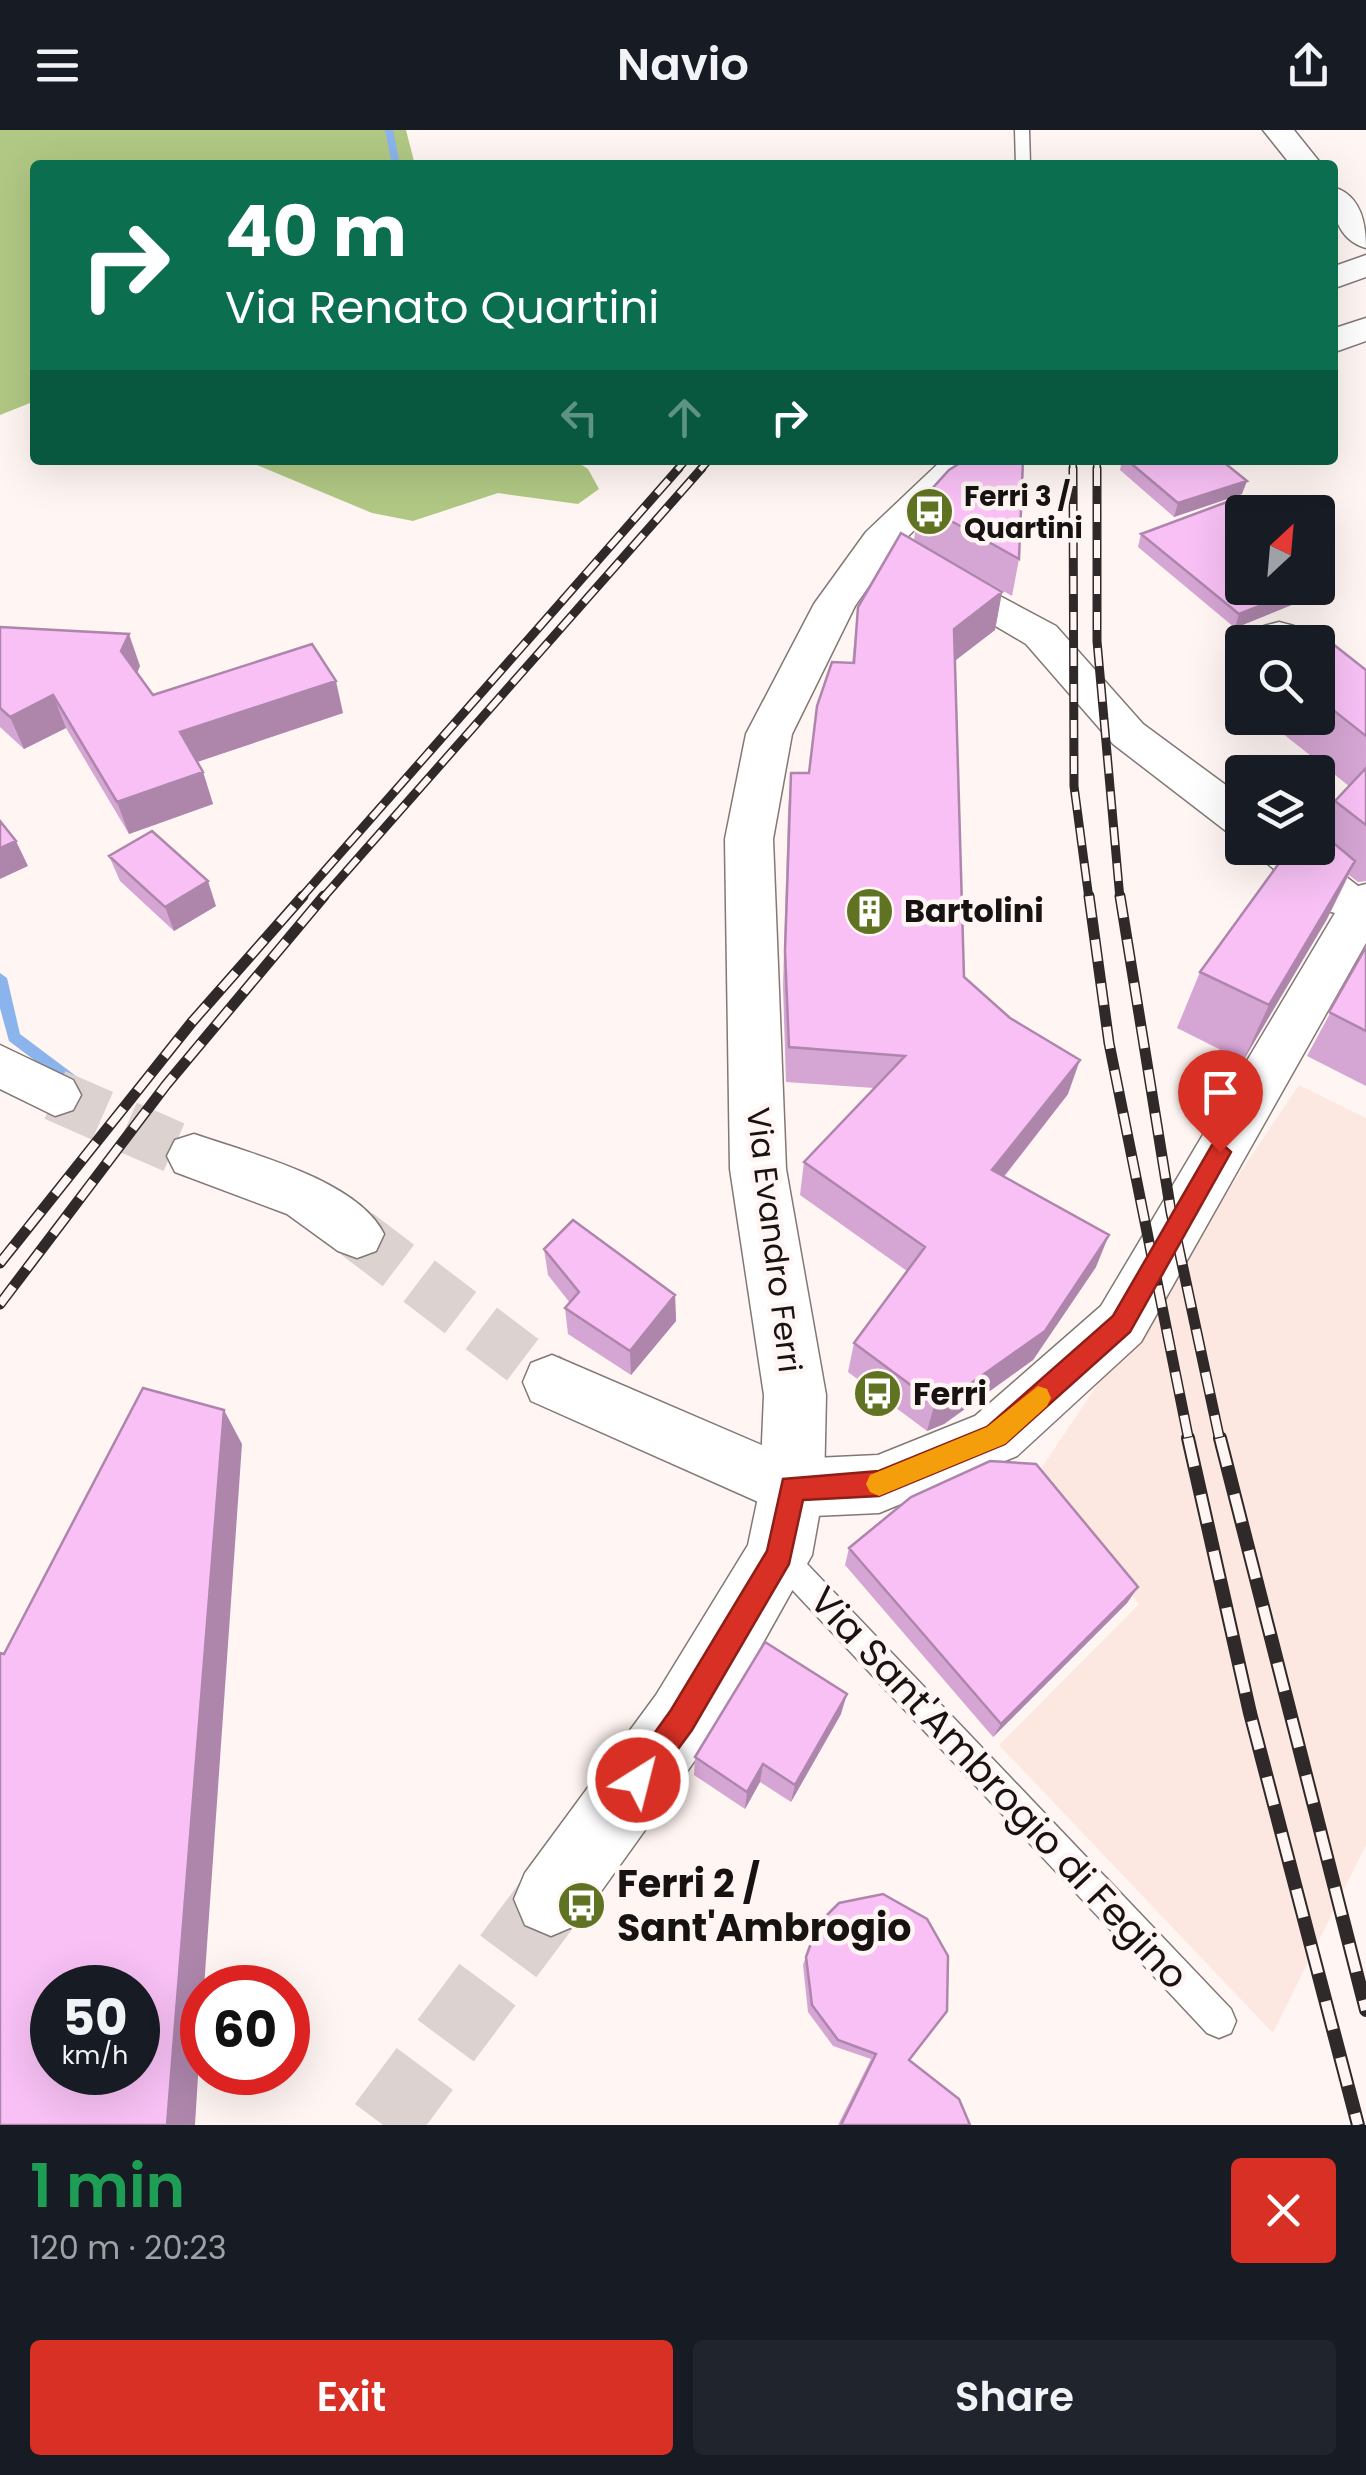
<!DOCTYPE html>
<html lang="en">
<head>
<meta charset="utf-8">
<style>
  body { margin:0; font-family:Poppins,sans-serif; background:#20242c; color:#f1f3f6; height:100vh; display:flex; flex-direction:column; font-size:38px; white-space:nowrap }
  * { box-sizing:border-box; margin:0 }
  p { font-size:32px; color:#9ea1a6 }
  .icon { flex:none; width:55px; height:55px; fill:none; stroke:currentColor; stroke-width:2; stroke-linecap:round; stroke-linejoin:round }
  .map { position:relative; height:1995px; overflow:hidden }
  .drawer { display:flex; flex-direction:column; background:#171b24; flex:1 }
  .drawer>* { flex:none }
  .top-card { position:absolute; left:30px; top:30px; width:1308px; height:305px; border-radius:10px; box-shadow:0 10px 40px #0002; background:#0b6e4f; color:#fff; overflow:hidden }
  .needle { width:65px; rotate:26deg }
  .buttons { position:absolute; left:1225px; top:365px; display:grid; gap:20px }
  .buttons a { display:grid; place-items:center; width:110px; height:110px; border-radius:10px; background:#171b24; box-shadow:0 10px 40px #0002; font-size:50px }
  .speed { position:absolute; left:30px; top:1835px; display:flex; gap:20px; font-size:50px; font-weight:700; text-align:center }
  .speed>* { display:grid; place-content:center; width:130px; height:130px; border-radius:50%; background:#171b24; box-shadow:0 10px 40px #0002; line-height:1 }
  .speed small { font-size:25px; font-weight:400 }
  .speed .limit { border:15px solid #d22; background:#fff; color:#111 }
  .pin { position:absolute; display:grid; place-items:center; width:85px; height:85px; color:#fff; margin:-102px -42px; border-radius:50% 50% 50% 0; rotate:-45deg; box-shadow:0 0 10px #0007 }
  .pin .icon { rotate:45deg }
  .me { position:absolute; width:110px; margin:-55px; rotate:36deg; stroke-linejoin:round; filter:drop-shadow(0 0 8px #0008) }
  .turn { display:flex; align-items:center; gap:35px; height:210px; padding:0 30px; font-size:45px }
  .turn .icon { width:130px; height:130px; stroke-width:2.5 }
  .turn b { display:block; font-size:70px; line-height:85px }
  .lanes { display:flex; align-items:center; height:95px; padding:0 30px; background:#0003; justify-content:center; gap:50px; direction:ltr }
  .lanes .off { opacity:.35 }
  .round { display:grid; place-items:center; flex:none; width:105px; height:105px; border-radius:10px; background:#20242c }
  .head { display:flex; align-items:center; justify-content:space-between; height:170px; padding:0 30px }
  h1 { font-size:60px; font-weight:600; line-height:75px; color:#1e9e55 }
  .cta { display:flex; gap:20px; margin-top:auto; padding:20px 30px }
  .cta a { flex:1; height:115px; border-radius:10px; background:#d93025; color:#fff; font-size:40px; font-weight:600; line-height:115px; text-align:center }
  .cta a+a { background:#20242c; color:#f1f3f6 }
  header { display:flex; justify-content:space-between; align-items:center; height:130px; padding:0 30px; background:#171b24; font-size:45px; font-weight:600 }
  .map>svg:first-child { display:block }
</style>
</head>
<body>
<header><svg class="icon" aria-label="menu" viewBox="0 0 24 24"><path d="M4 6h16M4 12h16M4 18h16"/></svg>Navio<svg class="icon" aria-label="share" viewBox="0 0 24 24"><path d="M12 15V3M7 8l5-5 5 5M5 13v7h14v-7"/></svg></header>
<div class="map">
<svg width="1366" height="1995" viewBox="0 0 1366 1995">
  <rect width="100%" height="100%" fill="#fff5f2"/>
  <path fill="#fce8e1" d="M1299 955 1366 988V1715L1273 1903 999 1615 1139 1474 1036 1346Z"/>
  <path fill="#b1c884" d="M0 0H406L415 35H35V271L0 285Z
    M245 330H574L588 339 599 359 578 374 498 363 413 391 372 383Z"/>
  <g fill="none" stroke-linecap="round" stroke-linejoin="round">
    <path fill="#8bb3ec" fill-rule="evenodd" d="M385 0H393L400 35H392Z
      M0 843 7 848 20 904 80 949 82 953 80 957H70L9 911 0 878Z"/>
    <path stroke="#dcd3d0" stroke-width="52" stroke-dasharray="52 26" stroke-linecap="butt" d="M55 965 194 1026
      M357 1104 552 1252"/>
    <path stroke="#dcd3d0" stroke-width="70" stroke-dasharray="70 35" stroke-linecap="butt" d="M383 1995 551 1769"/>
    <defs>
      <path id="service" d="M1015 0H1029L1030 35H1016Z
        M779 1411 789 1415 1231 1879 1236 1891 1231 1903 1219 1908 1207 1903 769 1435 764 1425 769 1415Z"/>
      <path id="minor" d="M1263 0H1294L1322 35H1291Z
        M1332 57C1361 64 1366 93 1366 118 1337 110 1332 82 1332 57Z
        M1366 125V147L1332 159V137Z
        M938 433 1056 496 1143 594 1242 667V706L1226 701 1113 614 1026 514 924 454 918 445 924 436Z
        M1279 492 1294 496 1308 512H1263L1258 505 1264 496Z
        M1256 718H1309L1358 756 1366 754V813L1141 1212 1017 1326 879 1383 792 1387 531 1271 523 1252 531 1233 552 1225 794 1329 878 1325 975 1286 1101 1176 1335 783 1324 780 1263 730Z
        M0 915 73 950 81 965 73 980 55 986 0 959Z
        M194 1004C249 1023 358 1050 384 1104L376 1121 357 1128 338 1121 287 1084 175 1042 167 1026 175 1010Z"/>
      <path id="primary" d="M1366 188V211L1332 223V199Z
        M942 330H986L894 420 855 476 792 604 773 709 786 1039 826 1265 824 1358 812 1425 706 1615 577 1795 551 1806 525 1795 514 1769 525 1743 656 1565 748 1415 760 1358 764 1265 730 1039 725 709 746 604 814 474 866 402Z"/>
    </defs>
    <use href="#service" stroke="#827874" stroke-width="3"/>
    <use href="#minor" stroke="#827874" stroke-width="3"/>
    <use href="#primary" stroke="#827874" stroke-width="3"/>
    <use href="#service" fill="#fff" fill-rule="evenodd"/>
    <use href="#minor" fill="#fff" fill-rule="evenodd"/>
    <use href="#primary" fill="#fff" fill-rule="evenodd"/>
    <defs>
      <path id="rail-far3" d="M1073 330V340
        M677 340 686 330
        M700 340 709 330
        M1097 340V330"/>
      <path id="rail-far2" d="M1073 338 1074 656 1089 769
        M1097 338V511L1120 769
        M300 769 679 338
        M322 769 702 338"/>
      <path id="rail-far1" d="M1089 766 1109 913 1189 1311
        M1120 766 1171 1082 1220 1311
        M0 1133 192 892 303 766
        M0 1174 166 955 324 766"/>
      <path id="rail" d="M1188 1308 1250 1583 1358 1995
        M1220 1308 1366 1880"/>
    </defs>
    <use href="#rail-far3" stroke="#2f2a29" stroke-width="8"/>
    <use href="#rail-far2" stroke="#2f2a29" stroke-width="9"/>
    <use href="#rail-far1" stroke="#2f2a29" stroke-width="11"/>
    <use href="#rail" stroke="#2f2a29" stroke-width="14"/>
    <use href="#rail-far3" stroke="#fff5f2" stroke-width="5" stroke-dasharray="14" stroke-linecap="butt"/>
    <use href="#rail-far2" stroke="#fff5f2" stroke-width="6" stroke-dasharray="18" stroke-linecap="butt"/>
    <use href="#rail-far1" stroke="#fff5f2" stroke-width="8" stroke-dasharray="22" stroke-linecap="butt"/>
    <use href="#rail" stroke="#fff5f2" stroke-width="10" stroke-dasharray="29" stroke-linecap="butt"/>
  </g>
  <path fill="#d5a5d3" d="M1122 330H1221L1242 364 1174 387 1120 340Z
    M919 373 1019 429 1012 466 914 410Z
    M1141 404 1321 463 1235 498 1138 417Z
    M1002 462 995 500 954 531 964 847 1068 964 1004 1047 1096 1137 1033 1230 944 1294 927 1301 848 1242 854 1213 907 1141 800 1065 804 1032 874 958 786 952 783 856 788 680 791 643H809L852 533 858 477Z
    M0 497 140 536 137 543 153 565 343 583 197 632 203 642 213 674 129 704 66 598 24 619 0 597Z
    M1318 512 1366 540V751L1358 752 1349 745 1327 789 1243 931 1177 898 1200 842 1321 703 1335 671 1349 656 1263 588H1318Z
    M109 726 216 776 174 801 120 751Z
    M1366 817V956L1307 926Z
    M544 1119 675 1165 676 1191 631 1245 568 1204 565 1178 570 1173 548 1145Z
    M849 1418 1138 1457 1127 1473 993 1607 845 1435Z
    M841 1584 791 1672 760 1652 745 1679 694 1645 695 1627Z
    M814 1803 909 1930 970 1995H838L871 1929 833 1916 808 1882 803 1835Z"/>
  <path fill="#ae86ac" d="M1247 351 1242 364 1174 387 1178 373Z
    M1326 449 1321 463 1235 498 1239 484 1306 458H1318V453Z
    M1002 462 995 500 947 537 954 499Z
    M129 504 140 536 132 554 121 521Z
    M336 551 343 583 191 634 180 602Z
    M53 565 66 598 24 619 10 587Z
    M203 642 213 674 129 704 117 672Z
    M16 711 28 736 0 749V718Z
    M1355 731 1327 789 1243 931 1269 875Z
    M208 751 216 776 174 801 165 777Z
    M1080 930 1068 964 983 1073 992 1040Z
    M1109 1105 1096 1137 1033 1230 944 1294 927 1301 935 1273Z
    M675 1165 676 1191 631 1245 630 1221Z
    M224 1280 242 1314 204 1858H202V1881L195 1995H167Z
    M1138 1457 1127 1473 993 1607 1001 1594Z
    M847 1564 841 1584 791 1672 795 1655Z
    M763 1634 760 1652 745 1679 747 1662Z"/>
  <path fill="#f8c0f5" stroke="#ae86ac" stroke-width="2.5" fill-rule="evenodd" d="M965 330H1023L1019 429 919 373 949 340Z
    M1127 330H1221L1247 351 1178 373Z
    M1227 372 1242 384V458H1306L1239 484 1141 404Z
    M901 403 1002 462 954 499 964 847 1010 888 1080 930 992 1040 1109 1105 1045 1201 953 1266 935 1273 854 1213 925 1117 804 1032 905 926 789 917 785 821 791 643H809L817 576 832 532 854 533 858 477Z
    M1318 442 1326 449 1318 453Z
    M0 497 129 504 121 521 153 565 312 514 336 551 180 602 203 642 117 672 53 565 10 587 0 578Z
    M1319 503 1366 540V606L1318 568V512H1294Z
    M1366 638V695L1335 671Z
    M0 691 16 711 0 718Z
    M1318 700 1355 731 1269 875 1200 842 1290 718H1318Z
    M152 701 208 751 165 777 109 726Z
    M1366 817V901L1329 882Z
    M573 1090 675 1165 630 1221 565 1178 579 1162 544 1119Z
    M143 1258 224 1280 167 1995H0V1523L4 1524ZM52 1858H138V1942H52Z
    M990 1331 1036 1334 1138 1457 1001 1594 849 1418 911 1367Z
    M765 1512 847 1564 795 1655 763 1634 747 1662 695 1627Z
    M883 1764 927 1789 948 1826 947 1881 909 1930 959 1969 970 1995H841L876 1924 838 1910 812 1875 806 1827 818 1794 839 1773Z"/>
  <path fill="#d93025" stroke="#8d1f18" stroke-width="2.5" d="M1220 1012 1231 1022 1130 1202 1005 1314 879 1366 803 1370 789 1434 692 1600 648 1660 638 1665 628 1660 623 1650 628 1640 671 1580 767 1421 783 1349 879 1341 987 1297 1113 1186 1212 1015Z"/>
  <path fill="#f59e0b" d="M1038 1256 1047 1259 1051 1268 1047 1276 1005 1314 879 1366 870 1362 866 1354 870 1345 987 1297Z"/>
  <defs>
    <symbol id="bus-disc" viewBox="-11 -11 22 22"><circle r="9.5" fill="#607323" stroke="#fff5f2"/><path d="M-5-6H5V4H4V6H2V4H-2V6H-4V4H-5ZM-3.5-4V0h7V-4ZM-3.5 1.2v1.5H-2V1.2ZM2 1.2v1.5H3.5V1.2Z" fill="#fff"/></symbol>
    <symbol id="building-disc" viewBox="-11 -11 22 22"><circle r="9.5" fill="#607323" stroke="#fff5f2"/><path d="M-4-6H4V6H1V3H-1V6H-4ZM-2.5-4.3h1.7v1.8h-1.7ZM.8-4.3h1.7v1.8H.8ZM-2.5-1h1.7V.8h-1.7ZM.8-1h1.7V.8H.8Z" fill="#fff"/></symbol>
  </defs>
  <g fill-rule="evenodd">
    <use href="#bus-disc" x="902" y="354" width="55" height="55"/>
    <use href="#building-disc" x="842" y="754" width="55" height="55"/>
    <use href="#bus-disc" x="850" y="1236" width="55" height="55"/>
    <use href="#bus-disc" x="554" y="1748" width="55" height="55"/>
  </g>
  <g text-anchor="middle" stroke-width="9" stroke-linejoin="round" paint-order="stroke">
    <g font-size="28" font-weight="bold" fill="#171312" stroke="#fff5f2" text-anchor="start">
      <text x="964" y="376">Ferri 3 /<tspan x="964" dy="32">Quartini</tspan></text>
    </g>
    <g font-size="32" font-weight="bold" fill="#171312" stroke="#fff5f2" text-anchor="start">
      <text x="904" y="792">Bartolini</text>
      <text x="913" y="1275">Ferri</text>
    </g>
    <g font-size="32" fill="#171312" stroke="#fff5f2">
      <text transform="translate(774 1110) rotate(83)" y="11">Via Evandro Ferri</text>
    </g>
    <g font-size="38" fill="#171312" stroke="#fff5f2">
      <text transform="translate(999 1658) rotate(47)" y="13">Via Sant'Ambrogio di Fegino</text>
    </g>
    <g font-size="38" font-weight="bold" fill="#171312" stroke="#fff5f2" text-anchor="start">
      <text x="617" y="1767">Ferri 2 /<tspan x="617" dy="44">Sant'Ambrogio</tspan></text>
    </g>
  </g>
</svg>
<div class="buttons">
<a><svg class="needle" viewBox="-14 -14 28 28"><path d="M0-13l5 13h-10z" fill="#e53935"/><path d="M0 13l5-13h-10z" fill="#9ea1a6"/></svg></a>
<a><svg class="icon" aria-label="search" viewBox="0 0 24 24"><circle cx="10" cy="10" r="6"/><path d="M15 15l6 6"/></svg></a>
<a><svg class="icon" aria-label="layers" viewBox="0 0 24 24"><path d="M12 4l9 5-9 5-9-5zM3 14l9 5 9-5"/></svg></a>
</div>
<div class="speed"><div>50<small>km/h</small></div><div class="limit">60</div></div>
<div class="pin" style="left:1220px;top:1022px;background:#d93025"><svg class="icon" aria-label="arrive" viewBox="0 0 24 24"><path d="M6 21V4h12l-3 4 3 4H6"/></svg></div>
<svg class="me" style="left:638px;top:1650px" viewBox="-20 -20 40 40"><circle r="17" fill="#d93025" stroke="#fff" stroke-width="3"/><path d="M0-11L8 9 0 5-8 9z" fill="#fff"/></svg>
<div class="top-card">
<div class="turn"><svg class="icon" aria-label="right" viewBox="0 0 24 24"><path d="M7 20v-9h11M14 6l5 5-5 5"/></svg><div><b>40 m</b>Via Renato Quartini</div></div>
<div class="lanes"><svg class="icon off" aria-label="left" viewBox="0 0 24 24"><path d="M17 20v-9H6M10 6l-5 5 5 5"/></svg><svg class="icon off" aria-label="ahead" viewBox="0 0 24 24"><path d="M12 20V5M6 11l6-6 6 6"/></svg><svg class="icon" aria-label="right" viewBox="0 0 24 24"><path d="M7 20v-9h11M14 6l5 5-5 5"/></svg></div>
</div>
</div>
<section class="drawer">
<div class="head"><div><h1>1 min</h1><p>120 m · 20:23</p></div><a class="round" style="background:#d93025;color:#fff"><svg class="icon" aria-label="close" viewBox="0 0 24 24"><path d="M6 6l12 12M18 6L6 18"/></svg></a></div>
<div class="cta"><a>Exit</a><a>Share</a></div>
</section>
</body>
</html>
